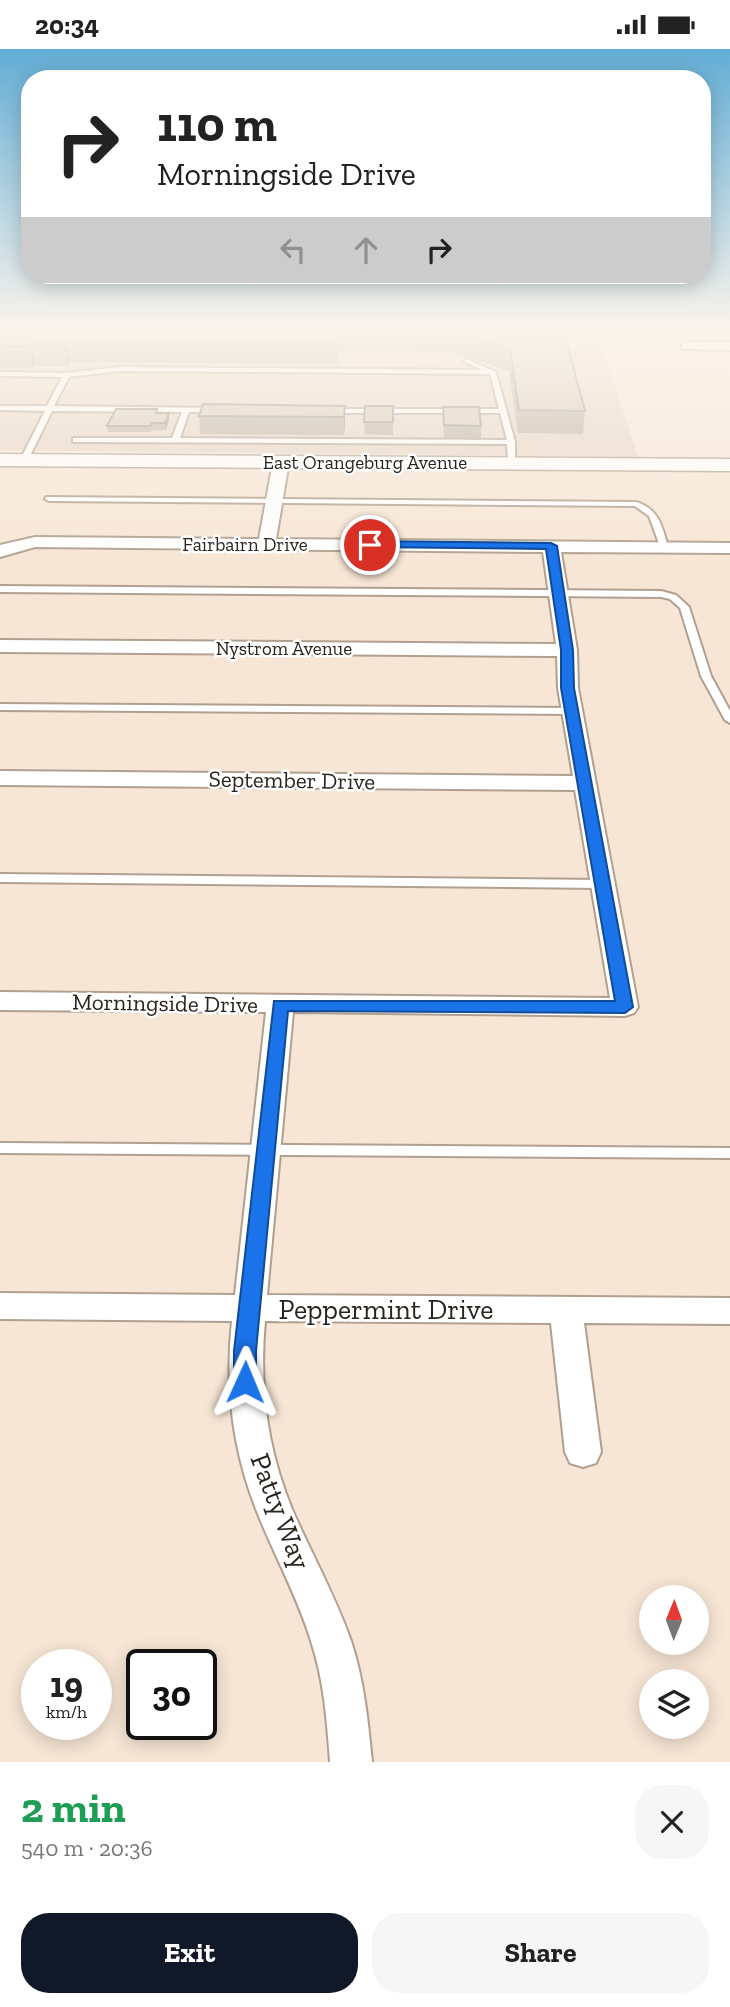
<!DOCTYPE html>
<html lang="en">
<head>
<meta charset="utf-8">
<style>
  body { margin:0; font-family:"Zilla Slab",serif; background:#f6f6f6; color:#222; height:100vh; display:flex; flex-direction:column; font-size:26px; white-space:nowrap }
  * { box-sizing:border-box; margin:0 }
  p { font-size:23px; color:#767676 }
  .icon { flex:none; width:38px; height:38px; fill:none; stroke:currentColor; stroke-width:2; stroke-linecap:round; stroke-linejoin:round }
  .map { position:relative; height:1713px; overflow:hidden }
  .details { display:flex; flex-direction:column; background:#fff; flex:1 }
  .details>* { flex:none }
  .top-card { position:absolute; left:21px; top:21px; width:690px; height:214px; border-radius:28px; box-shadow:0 4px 18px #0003; background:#fff; color:#222; overflow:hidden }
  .needle { width:46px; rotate:1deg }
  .tools { position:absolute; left:639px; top:1536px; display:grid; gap:14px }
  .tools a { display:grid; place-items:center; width:70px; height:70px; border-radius:50%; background:#fff; box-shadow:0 4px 18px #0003; font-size:35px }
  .speed { position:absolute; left:21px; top:1600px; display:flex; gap:14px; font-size:35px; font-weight:700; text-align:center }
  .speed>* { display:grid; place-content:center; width:91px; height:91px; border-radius:50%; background:#fff; box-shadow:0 4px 18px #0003; line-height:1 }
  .speed small { font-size:18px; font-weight:400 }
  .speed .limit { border:4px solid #111; border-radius:10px; background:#fff; color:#111 }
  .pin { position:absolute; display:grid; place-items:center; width:60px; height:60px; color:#fff; margin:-30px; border:4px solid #fff; border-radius:50%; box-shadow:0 2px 7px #0007 }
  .me { position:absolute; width:77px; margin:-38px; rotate:1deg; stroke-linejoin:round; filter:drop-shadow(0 0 5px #0008) }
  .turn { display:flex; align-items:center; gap:24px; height:147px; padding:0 21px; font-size:32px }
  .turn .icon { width:91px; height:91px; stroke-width:2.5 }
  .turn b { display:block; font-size:49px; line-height:60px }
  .lanes { display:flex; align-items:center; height:66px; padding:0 21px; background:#0003; justify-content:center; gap:35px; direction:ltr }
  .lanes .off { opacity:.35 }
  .round { display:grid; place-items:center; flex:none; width:74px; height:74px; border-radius:28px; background:#f6f6f6 }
  .overview { display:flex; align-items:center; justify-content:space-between; height:119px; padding:0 21px }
  h1 { font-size:42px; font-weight:700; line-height:52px; color:#1e9e55 }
  .cta { display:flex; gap:14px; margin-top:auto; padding:14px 21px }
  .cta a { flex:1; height:80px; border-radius:28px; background:#111827; color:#fff; font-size:28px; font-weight:700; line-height:80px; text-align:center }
  .cta a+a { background:#f6f6f6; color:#222 }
  .status { display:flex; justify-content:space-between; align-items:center; height:49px; padding:0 35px; background:#fff; direction:ltr }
  .status svg { height:19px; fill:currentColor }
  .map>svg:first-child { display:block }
</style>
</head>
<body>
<div class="status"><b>20:34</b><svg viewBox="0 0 49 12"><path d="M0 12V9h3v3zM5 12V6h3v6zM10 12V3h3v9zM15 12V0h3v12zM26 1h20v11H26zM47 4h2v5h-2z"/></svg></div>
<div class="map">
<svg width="730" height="1713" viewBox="0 0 730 1713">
  <rect width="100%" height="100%" fill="#f7e6d5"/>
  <path fill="#e6d5c4" d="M0 279H596L638 408 0 401Z"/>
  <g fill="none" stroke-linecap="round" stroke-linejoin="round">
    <defs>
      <path id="service" d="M467 310 496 323 515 393V416L508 414 507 395 76 393H73V389H172L182 363 52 362 28 411 24 413 20 411 45 362 0 361V357H47L62 328 0 327V323L66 324 119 318 482 321 465 313 464 312ZM119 322 490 325 499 360H331L327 362 331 364H500L507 391 180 389 189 363H218V359L54 357 69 328Z
        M46 448 636 453C659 460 662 477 668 498L661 500 649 467 635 457 49 452 45 450Z
        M0 537 661 542 676 546 689 558 711 627 730 662V674L725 671 701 627 680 559 670 550 661 548 0 543Z
        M0 655 572 659 577 662 572 665 0 661Z
        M0 825 602 831 608 835 602 839 0 833Z
        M0 1094 730 1099V1109L0 1104Z"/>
      <path id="minor" d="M687 293H730V301L682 300V294Z
        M281 408 289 413 276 490 730 494V504L561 503 577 601 578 639 638 958 634 964 625 967 293 963 267 1246 730 1249V1275L584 1274 601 1403 596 1414 583 1418 570 1414 565 1403 551 1274 265 1272C259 1337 267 1400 292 1460 311 1504 335 1546 351 1592 364 1631 368 1672 372 1713H330C327 1672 324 1631 311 1592 297 1546 273 1504 256 1460 232 1399 225 1336 232 1272L0 1270V1244L235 1246 266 963 0 961V943L610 949 575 741 0 736V722L573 727 558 639 557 607 0 603V591L556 595 543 503 35 498 0 508V496L35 488 259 490 273 413Z"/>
      <path id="tertiary" d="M0 405 730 410V422L0 417Z"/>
    </defs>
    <use href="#service" stroke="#b0a090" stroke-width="4"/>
    <use href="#minor" stroke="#b0a090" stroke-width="4"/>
    <use href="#tertiary" stroke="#b0a090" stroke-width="3"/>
    <use href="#service" fill="#fff" fill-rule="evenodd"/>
    <use href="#minor" fill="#fff" fill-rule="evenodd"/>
    <use href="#tertiary" fill="#fff" fill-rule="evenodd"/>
  </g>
  <path fill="#b8ad9d" d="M0 279H563L585 362 583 385 518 384 509 322 452 303 338 302 337 315 69 313 67 317H35L33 319H0Z
    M345 357V375L344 386 200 385 199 367Z
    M365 357H393V386L364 385Z
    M443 358 481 377V389H444Z
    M157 360V364H169V370L166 381H153L151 383H108L107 377Z"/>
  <path fill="#968d7f" d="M338 281V302L337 315V293Z
    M66 291 69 313 67 317 64 295Z
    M32 295 35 317 33 319 31 297Z
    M345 357V375L344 386V368Z
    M169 364V370L166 381 165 374Z"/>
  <path fill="#d6c9b6" stroke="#968d7f" stroke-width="2" d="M0 279H563L585 362 519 361 510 300 453 282 338 281 337 293 66 291 64 295H32L31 297H0Z
    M203 355 345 357 344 368 199 367Z
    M365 357H393V373H364Z
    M443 358H479L481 377 444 376Z
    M116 360H157L156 364H169L165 374H152L151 377H107Z"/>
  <linearGradient id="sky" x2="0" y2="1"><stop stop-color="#62add5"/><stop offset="0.54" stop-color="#fbf4ec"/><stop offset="1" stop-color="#fbf4ec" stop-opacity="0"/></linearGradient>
  <rect width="730" height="519" fill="url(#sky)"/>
  <path fill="#1a73e8" stroke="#114b97" stroke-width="2" d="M370 492 551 494 557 497 573 601 574 639 633 958 625 964 288 962 256 1302V1333L252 1340 245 1343 237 1340 234 1333V1302L274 952H615L561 639V601L546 500 366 498 365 496Z"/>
  <g text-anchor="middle" stroke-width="5" stroke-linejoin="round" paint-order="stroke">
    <g font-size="19" fill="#2a241e" stroke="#fff">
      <text x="365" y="420">East Orangeburg Avenue</text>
      <text x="245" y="502">Fairbairn Drive</text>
      <text x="284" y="606">Nystrom Avenue</text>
    </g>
    <g font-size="23" fill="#2a241e" stroke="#fff">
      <text transform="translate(292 731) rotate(1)" y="8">September Drive</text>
      <text transform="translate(165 954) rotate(1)" y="8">Morningside Drive</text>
    </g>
    <g font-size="28" fill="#2a241e" stroke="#fff">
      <text x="386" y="1270">Peppermint Drive</text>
      <text transform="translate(281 1462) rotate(69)" y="10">Patty Way</text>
    </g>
  </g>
</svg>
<div class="tools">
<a><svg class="needle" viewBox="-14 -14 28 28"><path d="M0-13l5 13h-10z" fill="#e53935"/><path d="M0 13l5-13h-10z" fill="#767676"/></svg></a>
<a><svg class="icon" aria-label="layers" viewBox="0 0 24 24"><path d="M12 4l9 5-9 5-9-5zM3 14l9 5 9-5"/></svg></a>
</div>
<div class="speed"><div>19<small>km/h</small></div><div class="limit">30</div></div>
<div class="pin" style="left:370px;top:496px;background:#d93025"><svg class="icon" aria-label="arrive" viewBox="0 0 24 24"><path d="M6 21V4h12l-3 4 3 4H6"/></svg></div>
<svg class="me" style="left:245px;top:1333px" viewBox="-20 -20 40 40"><path d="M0-17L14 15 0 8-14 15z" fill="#1a73e8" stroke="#fff" stroke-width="4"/></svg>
<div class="top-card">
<div class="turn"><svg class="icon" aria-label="right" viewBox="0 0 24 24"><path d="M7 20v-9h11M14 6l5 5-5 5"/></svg><div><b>110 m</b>Morningside Drive</div></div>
<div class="lanes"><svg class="icon off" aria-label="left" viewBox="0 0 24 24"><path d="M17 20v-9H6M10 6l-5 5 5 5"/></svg><svg class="icon off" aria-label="ahead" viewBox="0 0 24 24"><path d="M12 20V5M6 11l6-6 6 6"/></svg><svg class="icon" aria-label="right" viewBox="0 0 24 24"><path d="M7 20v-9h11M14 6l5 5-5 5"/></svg></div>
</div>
</div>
<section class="details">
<div class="overview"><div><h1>2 min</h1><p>540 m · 20:36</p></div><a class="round"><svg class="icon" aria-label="close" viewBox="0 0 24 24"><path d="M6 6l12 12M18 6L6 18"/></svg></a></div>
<div class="cta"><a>Exit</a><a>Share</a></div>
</section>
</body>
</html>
